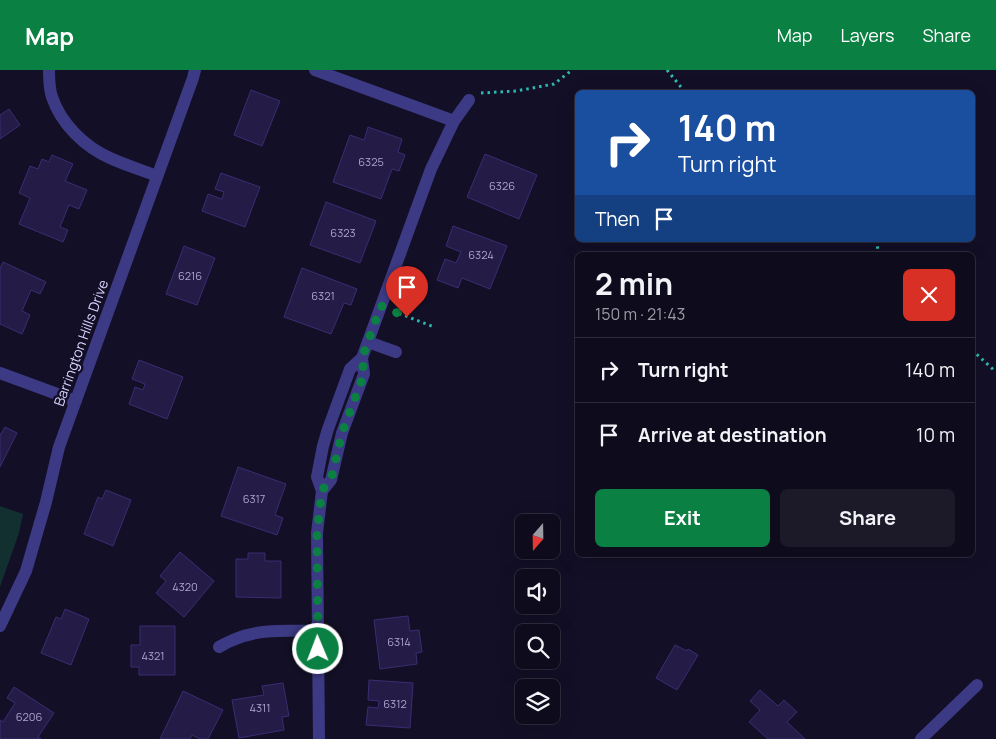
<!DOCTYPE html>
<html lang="en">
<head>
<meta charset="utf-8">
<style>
  body { margin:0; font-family:Manrope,sans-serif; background:#1c1929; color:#f1f3f6; height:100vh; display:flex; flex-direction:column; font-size:19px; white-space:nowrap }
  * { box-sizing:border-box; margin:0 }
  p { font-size:16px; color:#9b9ba3 }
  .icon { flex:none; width:28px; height:28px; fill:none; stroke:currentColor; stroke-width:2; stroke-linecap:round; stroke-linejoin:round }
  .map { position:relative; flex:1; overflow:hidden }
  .sheet { position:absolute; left:575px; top:182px; width:400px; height:305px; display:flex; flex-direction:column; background:#0e0b1c; border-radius:8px; box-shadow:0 5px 20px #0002,0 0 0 1px #2e2b3b }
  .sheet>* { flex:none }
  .hud { position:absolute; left:575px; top:20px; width:400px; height:152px; border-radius:8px; box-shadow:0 5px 20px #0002,0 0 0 1px #2e2b3b; background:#1a4fa0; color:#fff; overflow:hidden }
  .needle { width:32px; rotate:200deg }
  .tools { position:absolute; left:515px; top:444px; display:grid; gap:10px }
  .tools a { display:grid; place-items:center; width:45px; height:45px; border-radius:8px; background:#0e0b1c; box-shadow:0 5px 20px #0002,0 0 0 1px #2e2b3b; font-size:25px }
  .pin { position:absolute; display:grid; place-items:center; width:42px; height:42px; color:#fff; margin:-51px -21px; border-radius:50% 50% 50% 0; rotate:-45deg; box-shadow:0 0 5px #0007 }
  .pin .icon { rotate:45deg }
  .me { position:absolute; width:55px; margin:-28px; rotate:359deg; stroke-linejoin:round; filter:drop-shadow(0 0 4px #0008) }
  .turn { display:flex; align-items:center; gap:18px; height:105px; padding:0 20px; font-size:22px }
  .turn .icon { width:65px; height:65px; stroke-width:2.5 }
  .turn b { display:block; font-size:35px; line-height:42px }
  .then { display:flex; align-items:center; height:48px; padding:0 20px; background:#0003; gap:10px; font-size:19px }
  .round { display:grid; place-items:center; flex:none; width:52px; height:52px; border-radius:8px; background:#1c1929 }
  .overview { display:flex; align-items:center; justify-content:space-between; height:85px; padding:0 20px }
  h1 { font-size:30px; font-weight:700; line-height:38px }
  .cta { display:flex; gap:10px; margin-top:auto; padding:10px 20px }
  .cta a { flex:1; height:58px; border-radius:8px; background:#0b8043; color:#fff; font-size:20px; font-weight:700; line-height:58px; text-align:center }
  .cta a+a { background:#1c1929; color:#f1f3f6 }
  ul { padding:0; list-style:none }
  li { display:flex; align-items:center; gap:15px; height:65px; padding:0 20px; border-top:1px solid #2e2b3b }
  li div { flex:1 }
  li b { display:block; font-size:19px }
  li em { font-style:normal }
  header { display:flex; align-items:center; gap:30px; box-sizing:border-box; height:70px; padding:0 25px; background:#0b8043; color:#fff }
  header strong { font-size:24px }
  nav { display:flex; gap:28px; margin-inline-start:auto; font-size:18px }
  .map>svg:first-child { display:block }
</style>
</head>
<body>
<header>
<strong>Map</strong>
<nav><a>Map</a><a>Layers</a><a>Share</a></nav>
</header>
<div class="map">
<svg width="996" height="669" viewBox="0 0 996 669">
  <rect width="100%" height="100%" fill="#130f26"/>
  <path fill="#12302f" d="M0 436 23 444 19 463 0 517Z"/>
  <path fill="#241b47" stroke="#3b2d73" d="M251 20 280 31 262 76 234 65Z
    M9 39 20 55 0 69V45Z
    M368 57 402 69 398 82 405 85 399 101 392 99 381 129 333 112 350 65 364 70Z
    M485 84 537 105 519 149 467 127Z
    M52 85 73 94 65 111 87 120 79 139 69 135 60 157 68 160 63 172 19 154 30 128 19 123 30 96 38 99 42 89 49 92Z
    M221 103 260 117 245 157 202 141 208 124 222 129 224 122 215 119Z
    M326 132 376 151 360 193 310 175Z
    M453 156 507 176 490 219 462 208 458 218 437 210 445 189 456 193 461 182 446 176Z
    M184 176 215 188 197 235 166 224Z
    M3 192 46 212 40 224 31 220 22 241 30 245 22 264 0 254V198Z
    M302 198 357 219 351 235 344 233 331 264 284 247Z
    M139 290 183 307 167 349 129 334 135 317 143 320 145 314 132 309Z
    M5 357 17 363 0 397V364H1Z
    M238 397 286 414 275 445 283 448 277 465 221 446Z
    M106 420 131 430 113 476 84 464 98 427 102 429Z
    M180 482 214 511 184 547 156 523 166 511 160 506Z
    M248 483H265V491H281V528L236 527V489H248Z
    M65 539 89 549 71 595 41 583 56 547 61 549Z
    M408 546 410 561 419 560 422 582 416 583 417 594 380 599 374 550Z
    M140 556H175V605H139V597H131V575H140Z
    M675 575 687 581 688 579 698 585 677 620 656 608Z
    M369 610 413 613 410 658 366 655 368 637 378 638 379 631 368 630Z
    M283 613 289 646 282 647 284 660 239 668 232 630 264 625 262 616Z
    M14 617 54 643 38 667 41 669H0V650L3 652 15 633 7 628Z
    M760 620 778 636 784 630 797 642 787 652 805 669H768L749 652 760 640 750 631Z
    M183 621 223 640 208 669H200L192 665 190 669H160Z"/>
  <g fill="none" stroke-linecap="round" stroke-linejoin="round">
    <path stroke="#2fb8b0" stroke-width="3" stroke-dasharray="2.5 4" stroke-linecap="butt" d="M667 0 685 22
      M481 23 516 21 554 14 572 0
      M876 170 879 185
      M393 241 434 257
      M972 280 996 302"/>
    <path stroke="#3d3a85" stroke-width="12" d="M49 0C49 9 49 18 52 27 61 54 85 77 110 88 125 95 142 100 157 106
      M315 0 454 51
      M368 272 396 282
      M0 303 76 331
      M322 421 331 410 342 363 364 304 362 288
      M0 556 26 501 46 432 59 377 193 8 195 0
      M219 577C224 574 228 572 233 570 259 558 290 561 318 561
      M319 669 317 463 322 421 317 407 323 376 328 359 350 299 362 288 431 99 454 51 469 30
      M921 669 977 615"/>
  </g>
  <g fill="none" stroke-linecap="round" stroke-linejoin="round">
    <path stroke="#0b8043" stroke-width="9" stroke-dasharray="0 16.2" d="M318 579 317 463 322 420 331 410 342 363 364 304 362 288 381 236 407 247"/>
  </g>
  <g text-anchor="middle" stroke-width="5" stroke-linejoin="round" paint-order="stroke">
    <g font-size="11" fill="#aca6d1">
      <text x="371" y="96">6325</text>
      <text x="502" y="120">6326</text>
      <text x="343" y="167">6323</text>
      <text x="481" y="189">6324</text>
      <text x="190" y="210">6216</text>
      <text x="323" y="230">6321</text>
      <text x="254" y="433">6317</text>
      <text x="185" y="521">4320</text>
      <text x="399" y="576">6314</text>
      <text x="153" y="590">4321</text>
      <text x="395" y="638">6312</text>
      <text x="260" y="642">4311</text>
      <text x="29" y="651">6206</text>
    </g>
    <g font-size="14" fill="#d9d4ff" stroke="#130f26">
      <text transform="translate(81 273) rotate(-70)" y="5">Barrington Hills Drive</text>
    </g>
  </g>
</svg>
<div class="tools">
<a><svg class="needle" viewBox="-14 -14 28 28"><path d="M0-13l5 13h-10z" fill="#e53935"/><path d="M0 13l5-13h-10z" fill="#9b9ba3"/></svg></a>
<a><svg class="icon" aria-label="sound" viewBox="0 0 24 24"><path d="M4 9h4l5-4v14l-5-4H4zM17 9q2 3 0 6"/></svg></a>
<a><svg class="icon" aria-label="search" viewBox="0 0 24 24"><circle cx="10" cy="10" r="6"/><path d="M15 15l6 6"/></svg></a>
<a><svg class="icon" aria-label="layers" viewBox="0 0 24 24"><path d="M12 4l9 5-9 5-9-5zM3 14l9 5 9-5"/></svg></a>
</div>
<div class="pin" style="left:407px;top:247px;background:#d93025"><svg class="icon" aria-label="arrive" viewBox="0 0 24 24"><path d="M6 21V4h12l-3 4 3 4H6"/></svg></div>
<svg class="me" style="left:318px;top:579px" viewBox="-20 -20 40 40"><circle r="17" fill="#0b8043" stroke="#fff" stroke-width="3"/><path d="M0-11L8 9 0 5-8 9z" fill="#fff"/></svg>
<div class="hud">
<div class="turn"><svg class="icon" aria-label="right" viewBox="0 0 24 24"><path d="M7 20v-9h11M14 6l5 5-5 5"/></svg><div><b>140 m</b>Turn right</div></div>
<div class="then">Then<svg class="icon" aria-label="arrive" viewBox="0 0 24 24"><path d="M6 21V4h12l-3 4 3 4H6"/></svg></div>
</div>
<section class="sheet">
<div class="overview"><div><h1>2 min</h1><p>150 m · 21:43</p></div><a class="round" style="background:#d93025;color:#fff"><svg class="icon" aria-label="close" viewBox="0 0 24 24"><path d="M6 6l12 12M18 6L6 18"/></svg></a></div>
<ul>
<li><svg class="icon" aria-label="right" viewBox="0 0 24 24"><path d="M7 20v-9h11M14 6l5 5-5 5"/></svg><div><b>Turn right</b></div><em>140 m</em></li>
<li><svg class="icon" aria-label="arrive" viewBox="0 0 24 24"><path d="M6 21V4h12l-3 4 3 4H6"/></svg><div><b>Arrive at destination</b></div><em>10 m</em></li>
</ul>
<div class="cta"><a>Exit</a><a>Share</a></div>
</section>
</div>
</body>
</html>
